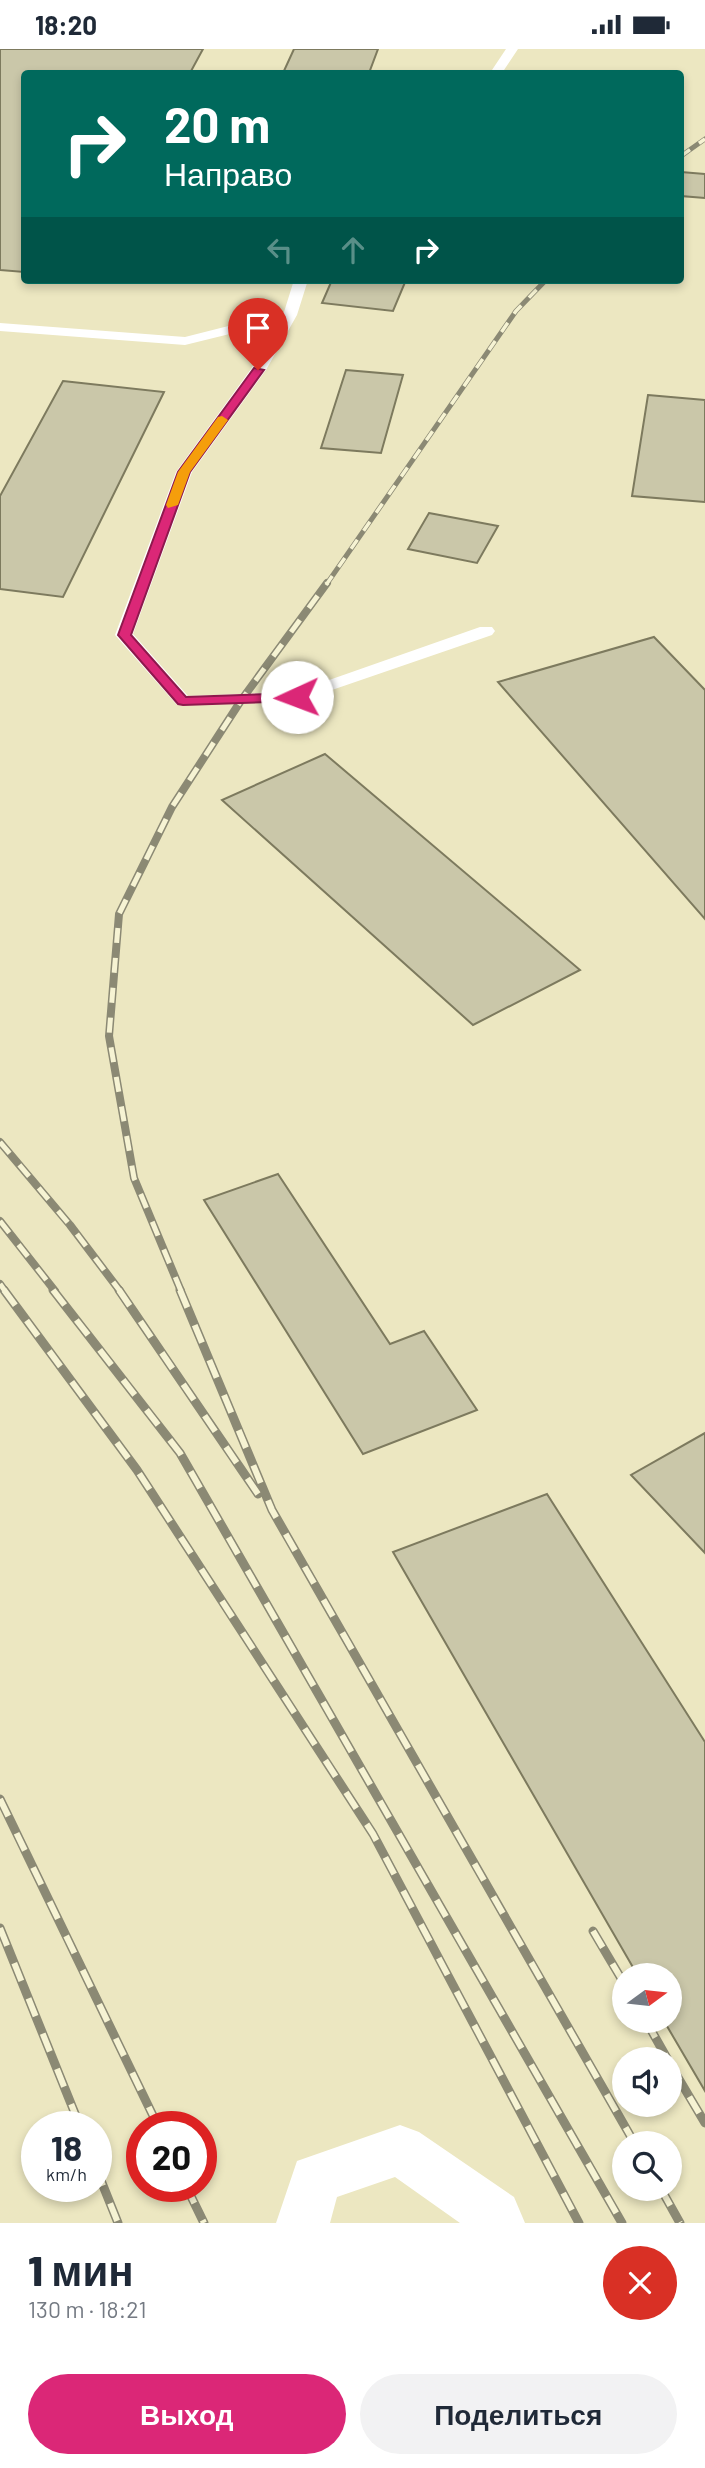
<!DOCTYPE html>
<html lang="ru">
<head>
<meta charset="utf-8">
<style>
  body { margin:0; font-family:Barlow,sans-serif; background:#f2f2f3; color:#1f2937; height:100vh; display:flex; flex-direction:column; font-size:26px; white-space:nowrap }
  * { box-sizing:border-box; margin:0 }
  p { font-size:23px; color:#747a83 }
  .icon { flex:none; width:38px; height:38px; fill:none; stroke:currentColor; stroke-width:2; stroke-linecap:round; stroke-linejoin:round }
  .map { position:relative; height:2174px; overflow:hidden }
  .panel { display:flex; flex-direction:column; background:#fff; flex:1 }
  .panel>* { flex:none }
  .top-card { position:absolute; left:21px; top:21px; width:663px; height:214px; border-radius:7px; box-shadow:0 4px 10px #0003; background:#00695c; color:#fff; overflow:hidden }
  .needle { width:46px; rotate:75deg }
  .buttons { position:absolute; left:612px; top:1914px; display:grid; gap:14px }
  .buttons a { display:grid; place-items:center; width:70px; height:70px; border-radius:50%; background:#fff; box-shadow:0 4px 10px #0003; font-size:35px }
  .speed { position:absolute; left:21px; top:2062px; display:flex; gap:14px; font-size:35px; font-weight:700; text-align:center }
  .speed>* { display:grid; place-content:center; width:91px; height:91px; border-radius:50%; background:#fff; box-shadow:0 4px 10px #0003; line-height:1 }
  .speed small { font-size:18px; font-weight:400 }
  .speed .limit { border:10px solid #d22; background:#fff; color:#111 }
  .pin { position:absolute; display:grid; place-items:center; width:60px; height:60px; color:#fff; margin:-72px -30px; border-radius:50% 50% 50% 0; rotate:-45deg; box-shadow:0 0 7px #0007 }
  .pin .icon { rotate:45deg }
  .me { position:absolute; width:77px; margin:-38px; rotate:268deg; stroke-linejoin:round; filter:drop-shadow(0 0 5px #0008) }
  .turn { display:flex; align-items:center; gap:24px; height:147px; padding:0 28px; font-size:32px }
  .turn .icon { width:91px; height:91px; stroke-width:2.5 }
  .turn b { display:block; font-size:49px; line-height:60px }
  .lanes { display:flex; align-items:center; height:66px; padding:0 28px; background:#0003; justify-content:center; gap:35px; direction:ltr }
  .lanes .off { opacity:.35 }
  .round { display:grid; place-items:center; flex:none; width:74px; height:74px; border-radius:37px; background:#f2f2f3 }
  .summary { display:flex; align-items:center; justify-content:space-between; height:119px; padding:0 28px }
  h1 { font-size:42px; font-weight:800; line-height:52px }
  .primary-button { display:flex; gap:14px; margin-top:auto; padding:14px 28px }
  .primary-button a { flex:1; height:80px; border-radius:42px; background:#db2777; color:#fff; font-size:28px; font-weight:800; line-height:80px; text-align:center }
  .primary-button a+a { background:#f2f2f3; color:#1f2937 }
  .status { display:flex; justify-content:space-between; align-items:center; height:49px; padding:0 35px; background:#fff; direction:ltr }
  .status svg { height:19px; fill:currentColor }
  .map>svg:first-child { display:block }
</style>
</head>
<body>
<div class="status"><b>18:20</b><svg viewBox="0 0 49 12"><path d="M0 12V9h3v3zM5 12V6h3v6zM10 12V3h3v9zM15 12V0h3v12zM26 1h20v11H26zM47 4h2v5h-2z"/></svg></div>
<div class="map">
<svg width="705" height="2174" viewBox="0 0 705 2174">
  <rect width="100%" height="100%" fill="#f6f3d3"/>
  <path fill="#ece7c1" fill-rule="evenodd" d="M0 0H705V2174H0ZM24 24H681V231H24ZM625 1927H670V1972H625ZM625 2011H670V2056H625ZM37 2077H96V2137H37ZM142 2077H201V2137H142ZM625 2095H670V2140H625Z"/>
  <path fill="#cac7a9" stroke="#7d7a5e" stroke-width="2" d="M0 0H203L190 24H24V223L0 221Z
    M294 0H378L369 24H283Z
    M681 123 705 125V149L681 147Z
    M332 231H406L393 262 322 254Z
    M346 321 403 326 381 404 321 399Z
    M63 332 164 343 63 548 0 540V447Z
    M648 346 705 351V453L632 447Z
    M429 464 498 477 477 514 408 500Z
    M654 588 705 641V870L498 633Z
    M325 705 580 921 473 976 222 751Z
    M278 1125 390 1295 424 1282 477 1361 363 1405 204 1151Z
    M705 1384V1504L631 1426Z
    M547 1445 705 1693V2042L664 1972H670V1927H638L393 1503Z"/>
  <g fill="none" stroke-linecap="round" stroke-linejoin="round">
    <path fill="#fff" fill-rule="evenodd" d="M506 0H518L502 24H490Z
      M294 231H308L297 266 266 321 192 423 133 585 188 647 295 643 480 578H492L495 582 492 586 297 653 177 656 115 586 176 423 251 320 278 273 185 296 0 282V274L185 288 284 263Z"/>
    <path fill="#fff" fill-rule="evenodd" d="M400 2076 419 2083 514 2148 525 2174H460L395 2128 337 2148 330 2174H276L297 2112Z"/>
    <defs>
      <path id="rail-far2" d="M681 107 705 90
        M326 536 516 262 546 231"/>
      <path id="rail-far1" d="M0 1093 70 1176 120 1242
        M0 1172 55 1242
        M0 1235 5 1242
        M181 1242 134 1129 109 987 119 865 172 758 242 650 327 534"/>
      <path id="rail" d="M4 1241 137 1421 373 1785 579 2174
        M53 1241 180 1404 622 2174
        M119 1241 258 1445
        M180 1241 272 1461 635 2095
        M0 1750 158 2077
        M0 1879 80 2077
        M593 1882 625 1936
        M646 1972 668 2011
        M670 2015 705 2074
        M96 2119 118 2174
        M186 2137 204 2174
        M661 2140 680 2174"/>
    </defs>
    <use href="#rail-far2" stroke="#8b8974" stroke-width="5"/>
    <use href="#rail-far1" stroke="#8b8974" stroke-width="8"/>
    <use href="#rail" stroke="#8b8974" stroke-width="9"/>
    <use href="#rail-far2" stroke="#f6f3d3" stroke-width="3.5" stroke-dasharray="11" stroke-linecap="butt"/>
    <use href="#rail-far1" stroke="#f6f3d3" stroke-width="5" stroke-dasharray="15" stroke-linecap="butt"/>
    <use href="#rail" stroke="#f6f3d3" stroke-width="6" stroke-dasharray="19" stroke-linecap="butt"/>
  </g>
  <path fill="#db2777" stroke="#8e194d" stroke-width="2" d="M254 319 264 321 190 423 131 586 186 648 297 644 304 648 297 652 183 656 178 655 118 586 178 423Z"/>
  <path fill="#f59e0b" d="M222 367 228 371 190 423 178 456 168 459 166 456 178 423 218 368Z"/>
</svg>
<div class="buttons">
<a><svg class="needle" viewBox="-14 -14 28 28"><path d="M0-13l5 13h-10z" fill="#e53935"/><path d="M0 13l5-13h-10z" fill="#747a83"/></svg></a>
<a><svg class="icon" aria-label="sound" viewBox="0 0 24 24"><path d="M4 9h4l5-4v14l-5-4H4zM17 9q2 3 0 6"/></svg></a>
<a><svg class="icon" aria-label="search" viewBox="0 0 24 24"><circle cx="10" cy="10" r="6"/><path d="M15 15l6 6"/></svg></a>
</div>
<div class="speed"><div>18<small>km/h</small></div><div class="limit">20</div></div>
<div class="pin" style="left:258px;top:321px;background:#d93025"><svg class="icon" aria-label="arrive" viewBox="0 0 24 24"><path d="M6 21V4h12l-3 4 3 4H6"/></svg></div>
<svg class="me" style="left:297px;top:648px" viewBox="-20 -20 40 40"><circle r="19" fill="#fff"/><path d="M0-13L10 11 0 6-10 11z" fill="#db2777"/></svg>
<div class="top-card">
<div class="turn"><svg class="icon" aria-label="right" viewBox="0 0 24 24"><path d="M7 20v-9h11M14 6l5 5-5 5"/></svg><div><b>20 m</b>Направо</div></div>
<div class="lanes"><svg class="icon off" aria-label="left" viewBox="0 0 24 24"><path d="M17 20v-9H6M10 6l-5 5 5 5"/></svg><svg class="icon off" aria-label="ahead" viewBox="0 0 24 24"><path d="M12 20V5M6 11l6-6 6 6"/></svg><svg class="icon" aria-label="right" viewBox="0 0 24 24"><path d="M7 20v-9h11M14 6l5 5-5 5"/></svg></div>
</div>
</div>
<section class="panel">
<div class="summary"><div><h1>1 мин</h1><p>130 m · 18:21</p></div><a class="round" style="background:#d93025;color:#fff"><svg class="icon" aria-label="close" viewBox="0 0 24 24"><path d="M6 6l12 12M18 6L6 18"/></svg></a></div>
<div class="primary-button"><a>Выход</a><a>Поделиться</a></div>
</section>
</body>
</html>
